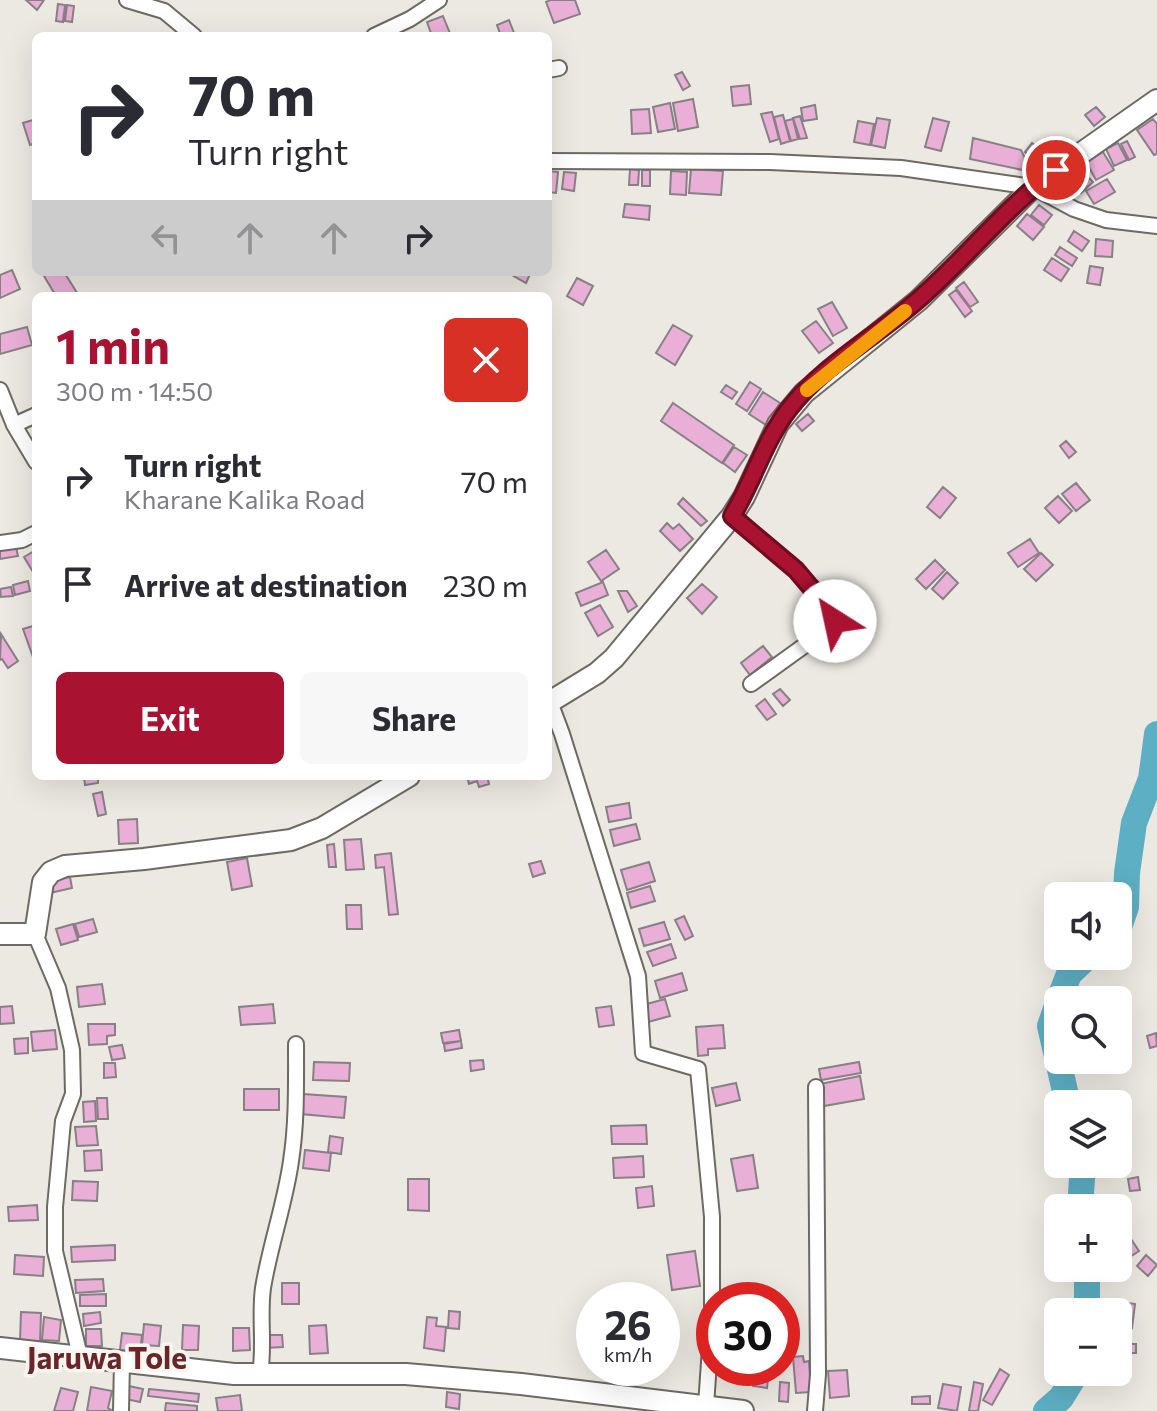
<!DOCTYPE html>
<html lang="en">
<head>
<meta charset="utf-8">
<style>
  body { margin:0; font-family:Commissioner,sans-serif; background:#f7f7f7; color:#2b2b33; height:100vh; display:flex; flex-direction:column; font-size:30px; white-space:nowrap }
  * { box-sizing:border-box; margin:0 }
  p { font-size:26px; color:#7c7c81 }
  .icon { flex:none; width:44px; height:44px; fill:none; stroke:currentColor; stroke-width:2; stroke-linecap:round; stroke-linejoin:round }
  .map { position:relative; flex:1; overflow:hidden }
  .drawer { position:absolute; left:32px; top:292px; width:520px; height:488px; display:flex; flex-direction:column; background:#fff; border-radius:12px; box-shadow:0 8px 32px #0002 }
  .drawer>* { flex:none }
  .top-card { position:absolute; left:32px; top:32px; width:520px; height:244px; border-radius:12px; box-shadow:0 8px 32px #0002; background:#fff; color:#2b2b33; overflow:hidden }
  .buttons { position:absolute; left:1044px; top:882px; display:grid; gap:16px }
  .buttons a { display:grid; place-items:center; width:88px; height:88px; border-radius:12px; background:#fff; box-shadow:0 8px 32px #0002; font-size:40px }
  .speed { position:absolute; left:576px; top:1282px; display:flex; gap:16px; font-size:40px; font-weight:700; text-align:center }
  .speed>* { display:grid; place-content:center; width:104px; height:104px; border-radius:50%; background:#fff; box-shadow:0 8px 32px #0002; line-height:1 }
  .speed small { font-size:20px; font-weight:400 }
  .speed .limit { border:12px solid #d22; background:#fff; color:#111 }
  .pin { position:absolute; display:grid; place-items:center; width:68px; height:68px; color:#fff; margin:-34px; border:4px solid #fff; border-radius:50%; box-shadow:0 2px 8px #0007 }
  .me { position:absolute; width:88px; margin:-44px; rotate:325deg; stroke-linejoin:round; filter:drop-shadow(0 0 6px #0008) }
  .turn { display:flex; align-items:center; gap:28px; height:168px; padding:0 24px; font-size:36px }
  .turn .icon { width:104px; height:104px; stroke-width:2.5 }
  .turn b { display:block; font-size:56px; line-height:68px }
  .lanes { display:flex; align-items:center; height:76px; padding:0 24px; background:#0003; justify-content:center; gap:40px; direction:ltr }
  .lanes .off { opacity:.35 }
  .round { display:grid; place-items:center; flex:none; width:84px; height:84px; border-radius:12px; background:#f7f7f7 }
  .head { display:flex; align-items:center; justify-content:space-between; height:136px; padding:0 24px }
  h1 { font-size:48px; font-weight:700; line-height:60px; color:#a91231 }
  .action { display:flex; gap:16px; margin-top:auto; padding:16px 24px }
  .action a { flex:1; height:92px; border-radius:12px; background:#a91231; color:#fff; font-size:32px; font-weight:700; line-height:92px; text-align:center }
  .action a+a { background:#f7f7f7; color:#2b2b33 }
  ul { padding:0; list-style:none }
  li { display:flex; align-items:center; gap:24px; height:104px; padding:0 24px }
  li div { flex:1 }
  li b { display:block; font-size:30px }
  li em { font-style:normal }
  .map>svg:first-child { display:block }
</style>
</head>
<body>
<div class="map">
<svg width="1157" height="1411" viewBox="0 0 1157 1411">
  <rect width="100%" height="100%" fill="#ece9e2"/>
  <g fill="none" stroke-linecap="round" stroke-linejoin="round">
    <path stroke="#5dafc3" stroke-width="26" d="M1118 930 1126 907 1127 873 1134 823 1151 779 1157 734
      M1059 1000 1069 974 1088 956
      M1058 1003 1050 1026 1068 1104
      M1080 1208 1083 1164
      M1087 1268V1312
      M1046 1411 1061 1398 1077 1372"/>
  </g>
  <path fill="#eaafd7" stroke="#878185" stroke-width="2" d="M26 0H44L37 10Z
    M550 0H575L580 14 554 23 546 2Z
    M58 4 65 5 63 22 56 21Z
    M67 5 74 6 72 22 65 21Z
    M443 16 451 36H432L427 22Z
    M509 20 514 33 501 36 497 25Z
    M682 72 690 86 683 90 675 75Z
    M749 85 751 104 733 106 731 87Z
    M693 99 698 127 678 131 673 103Z
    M670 103 675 129 658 132 653 107Z
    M815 105 817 119 803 121 801 108Z
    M1096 107 1105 117 1094 126 1085 115Z
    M649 109 651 133 632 134 631 110Z
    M772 112 779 139 770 142 761 114Z
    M783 115 790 141 781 144 774 117Z
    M800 116 807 138 800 139 793 118Z
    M877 118 890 120 885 148 871 145Z
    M933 118 949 122 941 151 925 147Z
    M36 119V143L30 145 23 123Z
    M793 119 798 139 791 141 785 121Z
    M1153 119 1157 124V154L1154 155 1137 130Z
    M858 121 874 124 870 145 854 142Z
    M973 138 1021 150 1032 172 970 159Z
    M1127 141 1135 157 1129 160 1121 144Z
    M1032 143 1051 158 1044 167 1025 152Z
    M1118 143 1127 160 1114 166 1106 149Z
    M1103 152 1114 170 1096 180 1086 162Z
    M1078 167 1093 182 1081 193 1067 178Z
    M630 169 639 170 638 185H629Z
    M691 169 723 171 721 195 689 193Z
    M642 170H650V186H642Z
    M548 171 558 172 556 193 548 192Z
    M671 171 687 172 686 195 670 194Z
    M564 172 576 173 574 191 562 189Z
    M1107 179 1115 192 1094 204 1086 191Z
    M625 204 650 206 649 220 623 217Z
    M1039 205 1052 215 1044 225 1031 215Z
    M1027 214 1044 227 1033 240 1017 226Z
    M1074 231 1089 241 1082 251 1068 241Z
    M1096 239 1113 241 1112 257 1095 256Z
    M1060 247 1077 258 1072 266 1055 255Z
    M1052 258 1069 269 1061 281 1044 270Z
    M1090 266 1103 268 1100 285 1087 283Z
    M12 270 20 289 0 298V275Z
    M50 272H64L79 296H56L44 276Z
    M513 272H531L526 283 512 275Z
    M577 278 593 286 583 305 567 296Z
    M964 282 978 302 970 307 956 288Z
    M956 290 972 311 965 317 949 295Z
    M832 302 847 328 833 336 818 309Z
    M816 321 833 343 819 353 802 331Z
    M673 325 692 336 675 365 656 353Z
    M27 327 32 345 0 354V334Z
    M750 382 761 389 747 411 736 404Z
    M726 385 737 392 732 399 721 392Z
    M763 392 780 403 766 425 749 414Z
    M673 403 734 445 722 463 661 421Z
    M808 414 814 421 802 431 796 424Z
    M1066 441 1076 452 1069 458 1060 446Z
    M734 447 747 455 735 472 723 463Z
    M1076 483 1090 500 1076 511 1062 494Z
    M943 487 956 498 940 518 927 507Z
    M1058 496 1072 511 1059 523 1045 508Z
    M683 498 707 521 701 526 678 504Z
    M667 523 673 529 679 524 693 539 680 551 660 531Z
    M1030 539 1039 553 1018 567 1008 553Z
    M15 543 18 556 0 559V546Z
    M36 550V577L24 557Z
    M606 550 619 569 601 581 588 562Z
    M1041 553 1053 565 1036 581 1024 569Z
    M935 560 945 570 926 589 916 579Z
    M947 572 958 583 943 599 932 589Z
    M28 581 30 591 15 595 13 585Z
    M603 582 608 595 581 606 576 593Z
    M702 584 717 597 702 614 687 598Z
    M11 587 13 596 1 597 0 589Z
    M618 591H627L637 606 628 612Z
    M600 605 613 627 598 636 585 613Z
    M36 625V656L33 657 23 629Z
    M1 634 18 661 8 668 2 659 0 660Z
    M763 646 772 657 750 675 741 663Z
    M780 689 790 700 783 706 773 694Z
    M765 699 776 714 767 720 756 706Z
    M84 776H98V783L85 785Z
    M467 776H487L489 784 479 787 477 781 469 784Z
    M102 792 106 814 98 816 93 794Z
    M629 803 631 818 609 822 606 807Z
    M137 819 138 843 119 844 118 820Z
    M636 824 640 839 614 846 610 830Z
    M361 839 364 869 346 870 344 840Z
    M334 844 336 867H329L327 845Z
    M391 853 398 914 389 915 384 867 376 868 375 855Z
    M247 858 252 886 232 890 227 862Z
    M541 861 545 873 533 877 529 864Z
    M649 862 655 881 627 890 621 870Z
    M70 877 72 888 50 893 47 882Z
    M650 886 655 901 631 908 627 893Z
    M346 905H361L362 929H347Z
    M684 916 693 936 685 940 675 920Z
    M93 919 97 932 79 937 75 924Z
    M664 922 670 939 644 946 639 929Z
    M73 924 78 940 61 945 56 929Z
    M671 944 676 958 653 966 647 952Z
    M682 973 687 990 660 998 655 981Z
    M102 984 105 1004 79 1007 77 987Z
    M665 999 670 1016 648 1022 643 1005Z
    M273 1004 275 1023 241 1025 239 1007Z
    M12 1006 14 1023 0 1024V1007Z
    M611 1006 614 1025 599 1027 596 1008Z
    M1121 1015 1130 1017 1128 1030 1119 1028Z
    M88 1024H115V1035L107 1036V1044L89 1045Z
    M723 1025 725 1048 708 1049V1055L698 1056 696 1027Z
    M55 1030 57 1049 33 1051 31 1032Z
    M459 1030 461 1041 443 1043 441 1033Z
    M1156 1033 1157 1046 1150 1048 1147 1036Z
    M28 1038V1053L15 1054 14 1039Z
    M461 1041 462 1048 445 1051 444 1044Z
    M122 1045 125 1058 112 1060 109 1047Z
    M483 1060 484 1069 471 1071 470 1061Z
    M314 1062 350 1063 349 1081 313 1080Z
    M859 1062 861 1073 821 1080 819 1069Z
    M104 1063H115L116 1077 104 1078Z
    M860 1076 864 1099 824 1106 820 1084Z
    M736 1083 740 1100 716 1106 712 1088Z
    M244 1089H279V1110H244Z
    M303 1094 346 1097 344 1118 301 1114Z
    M97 1098H107L108 1119H98Z
    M95 1101 96 1121 84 1122 83 1102Z
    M646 1125 647 1144H612L611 1126Z
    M96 1126 98 1145 77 1146 75 1127Z
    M330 1136 343 1138 341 1154 328 1152Z
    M101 1150 102 1170 85 1171 84 1151Z
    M305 1150 331 1153 329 1171 303 1168Z
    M753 1155 758 1188 737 1191 731 1159Z
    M643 1156 644 1177 614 1178 613 1158Z
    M1138 1177 1140 1190 1130 1191 1128 1179Z
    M408 1179H429V1211L408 1210Z
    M73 1181 98 1182 97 1201 72 1200Z
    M652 1186 654 1206 638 1208 636 1188Z
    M37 1205 38 1220 9 1221 8 1207Z
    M1124 1219 1126 1233 1118 1235V1220Z
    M1131 1239 1139 1251 1130 1257 1122 1246Z
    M115 1245V1260L72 1262 71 1247Z
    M695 1251 700 1286 672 1290 667 1255Z
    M15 1255 44 1257 43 1276 14 1274Z
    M1146 1255 1157 1265 1148 1276 1137 1266Z
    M103 1279 104 1291 76 1293 75 1280Z
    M282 1283H299V1304H282Z
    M106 1294V1306H80V1295Z
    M1117 1301 1135 1304 1132 1328 1118 1326Z
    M449 1311 460 1312 459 1329 448 1328Z
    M21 1312 41 1313 40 1342 20 1341Z
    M100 1312 101 1323 84 1326 83 1314Z
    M44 1317 61 1320 59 1341 42 1340Z
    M427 1317 437 1318 436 1326 446 1327 444 1351 424 1348Z
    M144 1324 161 1326 159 1346 142 1345Z
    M183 1325 199 1326 198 1350H182Z
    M326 1325 328 1353 310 1354 309 1326Z
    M233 1328H249L250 1350 233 1351Z
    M86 1329H101L102 1346H86Z
    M122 1333 142 1335 140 1353 120 1350Z
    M265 1335H282L283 1347 265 1348Z
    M1118 1344H1136V1353H1131V1361H1118Z
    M803 1356 804 1362 809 1361 811 1392 796 1393 793 1357Z
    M1118 1366H1129L1130 1379 1109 1380V1372H1118Z
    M757 1368H772L771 1378 756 1376Z
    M1000 1369 1009 1375 992 1405 983 1400Z
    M847 1370 849 1396 830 1398 828 1371Z
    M754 1378 768 1379 767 1388 753 1386Z
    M780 1382 789 1383 788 1402 779 1401Z
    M974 1382 983 1384 978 1411H969Z
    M943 1384 961 1387 957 1411 938 1408Z
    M129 1386 143 1389 140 1402 126 1399Z
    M91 1387 112 1391 108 1408 113 1411H87Z
    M61 1388 78 1392 73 1411H54Z
    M149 1389 199 1394 198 1402 148 1396Z
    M447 1392 460 1394 459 1409 446 1407Z
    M240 1395 242 1411H218L216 1398Z
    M930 1396V1404H912V1397Z
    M166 1403 197 1406V1411H165Z"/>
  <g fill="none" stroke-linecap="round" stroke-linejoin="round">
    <defs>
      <path id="street" d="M127 0 164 11 194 36
        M374 36 410 19 439 0
        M548 70 559 68
        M548 161 770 162 901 168 1033 187 1074 209 1106 220 1157 226
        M0 390 14 425
        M36 415 14 425 36 462
        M732 516 796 570 835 616 833 625 751 684
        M0 543 22 540 36 533
        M550 702 562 734 638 976 643 1053 698 1069 712 1217V1318L706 1406
        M35 934 58 988 72 1050 73 1094 63 1121 55 1207V1251L80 1356
        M260 1374C265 1345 259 1317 263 1288 270 1245 285 1204 291 1161 297 1122 296 1083 296 1044
        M121 1411 122 1361
        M815 1411 818 1374 816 1087"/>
      <path id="secondary" d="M548 703 597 673 614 658 732 516 744 497 778 424 804 393 919 300 1033 187 1157 100
        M0 934H35L43 882 51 872 65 866 144 859 291 840 322 828 409 776
        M0 1348 234 1374H406L521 1384 743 1411"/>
    </defs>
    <use href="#street" stroke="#6d6a64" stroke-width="18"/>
    <use href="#secondary" stroke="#6d6a64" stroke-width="24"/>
    <use href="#street" stroke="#fff" stroke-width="14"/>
    <use href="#secondary" stroke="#fff" stroke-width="20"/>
  </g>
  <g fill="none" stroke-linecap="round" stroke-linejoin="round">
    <defs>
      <path id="route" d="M835 621V616L796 570 732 516C753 482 764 441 789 409 823 365 877 336 919 299 966 258 1006 207 1056 170"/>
    </defs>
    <use href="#route" stroke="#6e0c20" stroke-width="20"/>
    <use href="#route" stroke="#a91231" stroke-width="14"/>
    <path stroke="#f59e0b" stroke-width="14" d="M807 390 905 311"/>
  </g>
  <g text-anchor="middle" stroke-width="7" stroke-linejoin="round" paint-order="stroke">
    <g font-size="30" font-weight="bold" fill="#6a242a" stroke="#f9f6f0">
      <text x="107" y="1369">Jaruwa Tole</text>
    </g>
  </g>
</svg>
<div class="buttons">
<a><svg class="icon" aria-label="sound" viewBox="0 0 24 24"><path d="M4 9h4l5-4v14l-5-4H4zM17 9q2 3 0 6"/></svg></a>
<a><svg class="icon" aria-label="search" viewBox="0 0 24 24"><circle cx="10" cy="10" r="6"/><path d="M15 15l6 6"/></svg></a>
<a><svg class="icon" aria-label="layers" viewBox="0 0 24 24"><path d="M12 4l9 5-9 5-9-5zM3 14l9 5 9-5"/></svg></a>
<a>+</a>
<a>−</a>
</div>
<div class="speed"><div>26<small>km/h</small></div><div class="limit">30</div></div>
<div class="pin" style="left:1056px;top:170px;background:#d93025"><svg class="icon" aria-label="arrive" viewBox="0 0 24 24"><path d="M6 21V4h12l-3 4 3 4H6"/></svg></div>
<svg class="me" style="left:835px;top:621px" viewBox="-20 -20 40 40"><circle r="19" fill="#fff"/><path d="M0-13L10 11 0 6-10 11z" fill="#a91231"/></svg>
<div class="top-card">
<div class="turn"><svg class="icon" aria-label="right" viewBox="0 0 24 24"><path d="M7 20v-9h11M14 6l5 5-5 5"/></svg><div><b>70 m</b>Turn right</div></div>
<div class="lanes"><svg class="icon off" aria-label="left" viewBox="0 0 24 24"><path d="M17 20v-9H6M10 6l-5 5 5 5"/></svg><svg class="icon off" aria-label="ahead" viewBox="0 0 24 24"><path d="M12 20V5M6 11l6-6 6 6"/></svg><svg class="icon off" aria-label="ahead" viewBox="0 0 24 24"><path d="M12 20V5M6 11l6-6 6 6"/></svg><svg class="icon" aria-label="right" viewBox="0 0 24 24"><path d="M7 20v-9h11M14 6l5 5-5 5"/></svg></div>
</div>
<section class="drawer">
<div class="head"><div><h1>1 min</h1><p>300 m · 14:50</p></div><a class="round" style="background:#d93025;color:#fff"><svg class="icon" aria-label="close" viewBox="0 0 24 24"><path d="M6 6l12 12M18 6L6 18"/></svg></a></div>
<ul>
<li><svg class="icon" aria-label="right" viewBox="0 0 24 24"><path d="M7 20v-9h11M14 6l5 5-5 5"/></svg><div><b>Turn right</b><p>Kharane Kalika Road</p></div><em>70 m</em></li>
<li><svg class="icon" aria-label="arrive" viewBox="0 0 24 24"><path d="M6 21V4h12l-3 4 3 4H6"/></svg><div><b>Arrive at destination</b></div><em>230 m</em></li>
</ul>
<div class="action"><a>Exit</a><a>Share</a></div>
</section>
</div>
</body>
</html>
